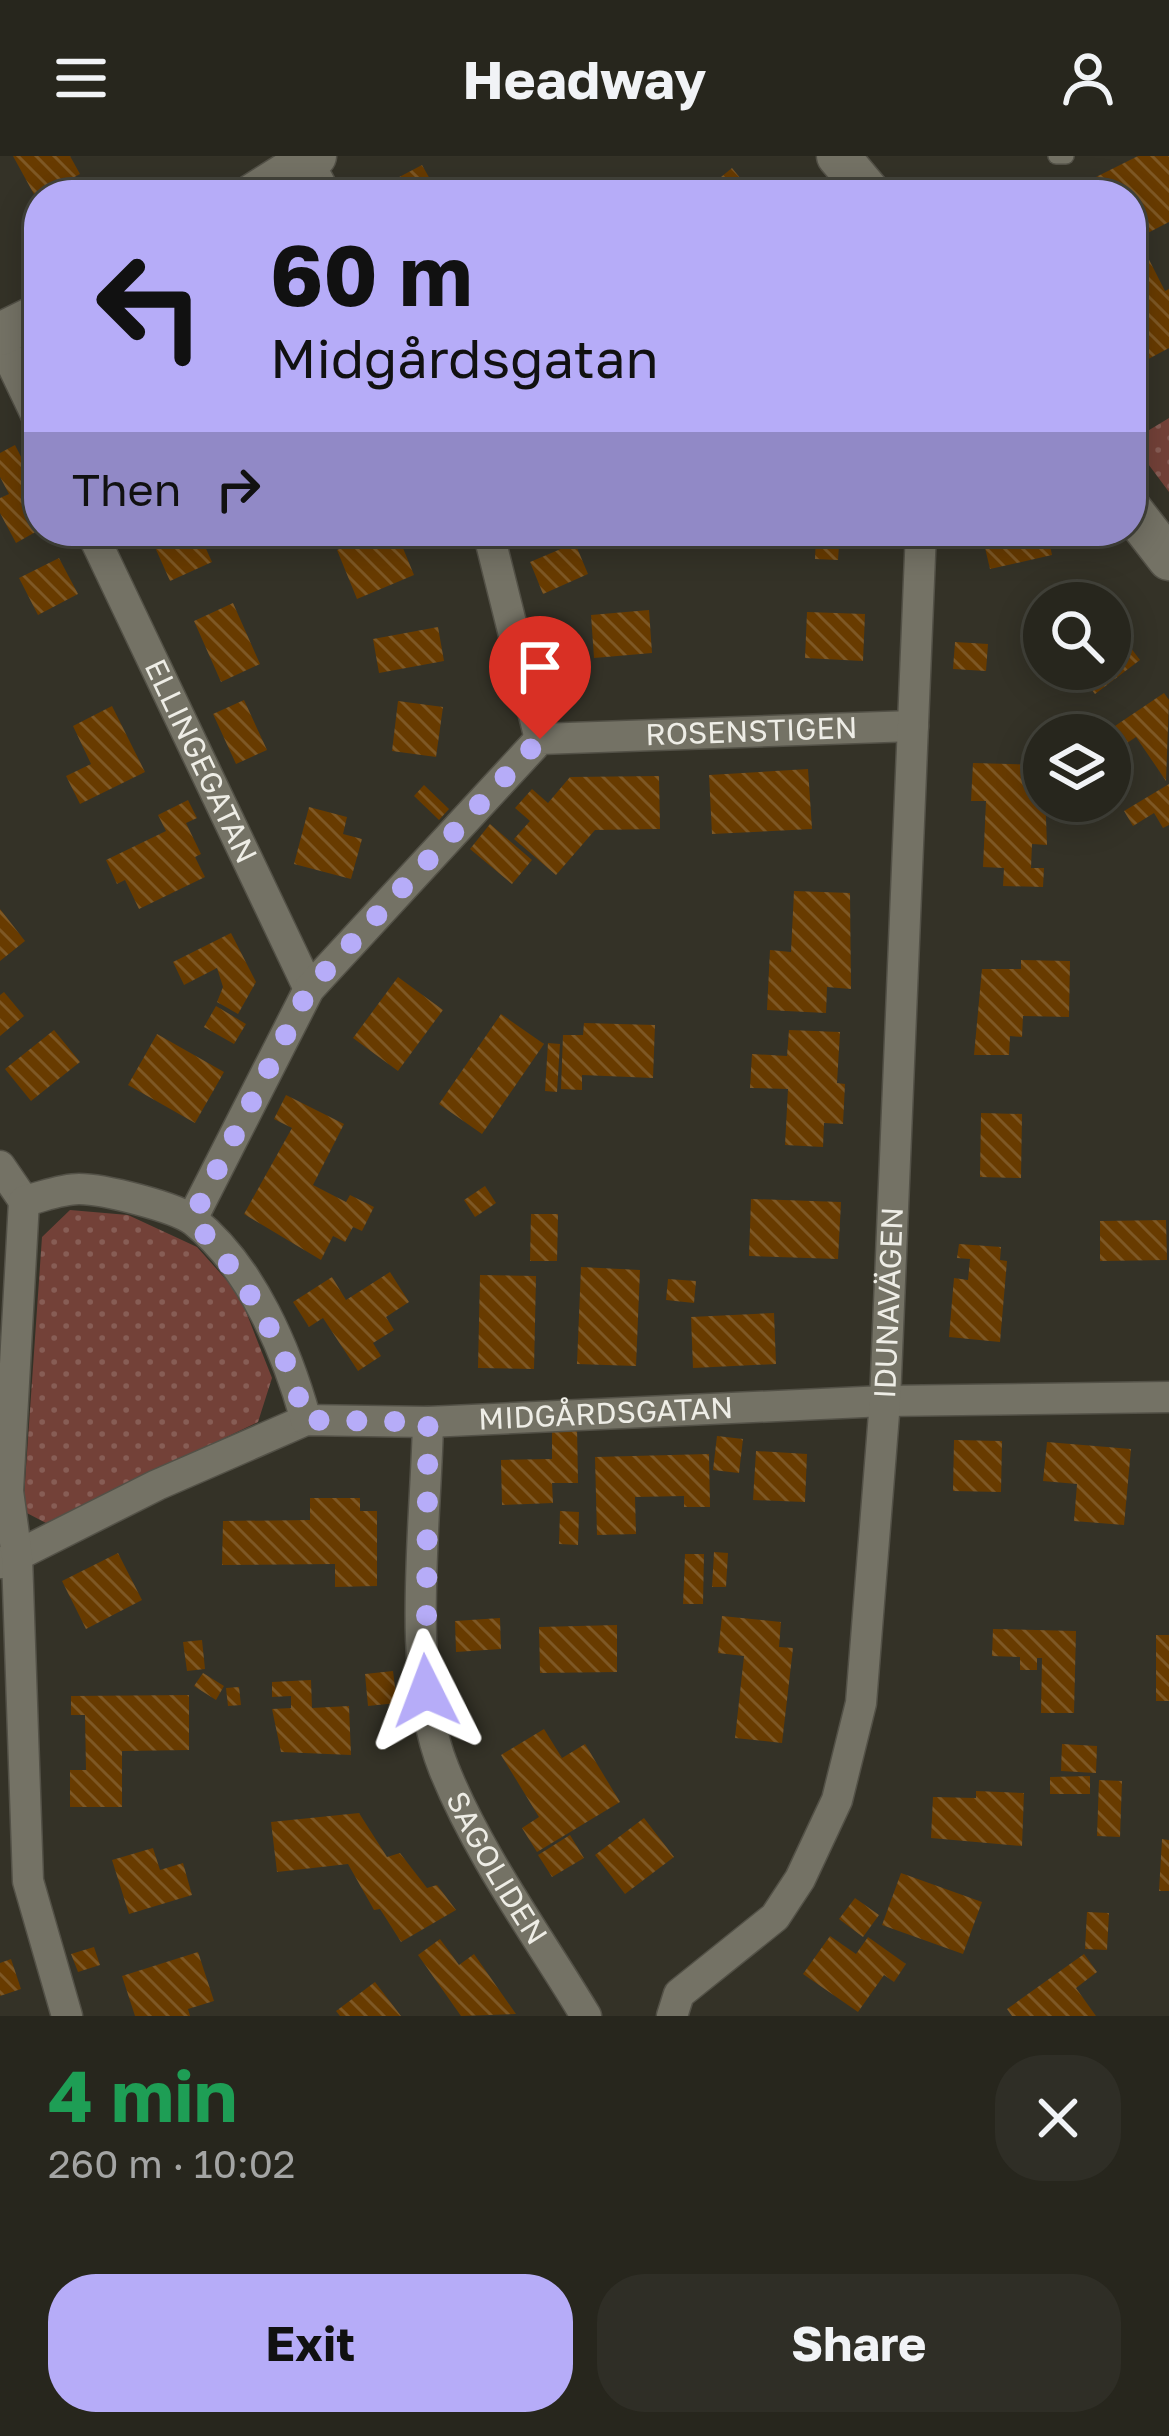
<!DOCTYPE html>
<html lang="en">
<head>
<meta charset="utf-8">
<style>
  body { margin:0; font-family:"Golos Text",sans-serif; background:#2f2e26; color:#f1f3f6; height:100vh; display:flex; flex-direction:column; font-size:45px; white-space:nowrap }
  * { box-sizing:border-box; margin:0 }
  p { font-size:39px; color:#a4a5a4 }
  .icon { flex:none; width:66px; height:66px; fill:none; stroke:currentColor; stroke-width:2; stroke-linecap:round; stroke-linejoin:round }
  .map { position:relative; height:1860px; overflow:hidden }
  .sheet { display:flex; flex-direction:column; background:#27261d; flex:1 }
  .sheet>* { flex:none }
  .guide { position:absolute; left:24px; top:24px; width:1122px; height:366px; border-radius:48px; box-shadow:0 6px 30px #0003,0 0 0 3px #43433b; background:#b6acf8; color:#111; overflow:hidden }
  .buttons { position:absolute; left:1023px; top:426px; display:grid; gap:24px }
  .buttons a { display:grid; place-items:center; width:108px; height:108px; border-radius:50%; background:#27261d; box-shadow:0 6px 30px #0003,0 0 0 3px #43433b; font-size:60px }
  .pin { position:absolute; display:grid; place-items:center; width:102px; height:102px; color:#fff; margin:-123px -51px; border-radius:50% 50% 50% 0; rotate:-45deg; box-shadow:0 0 12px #0007 }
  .pin .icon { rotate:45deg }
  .me { position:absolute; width:132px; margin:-66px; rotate:357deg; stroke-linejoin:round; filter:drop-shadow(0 0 9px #0008) }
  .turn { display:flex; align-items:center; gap:42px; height:252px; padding:0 48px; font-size:54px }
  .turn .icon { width:156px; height:156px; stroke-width:2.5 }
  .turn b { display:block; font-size:84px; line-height:102px }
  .then { display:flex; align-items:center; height:114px; padding:0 48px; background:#0003; gap:24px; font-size:45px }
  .round { display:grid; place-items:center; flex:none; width:126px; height:126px; border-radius:48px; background:#2f2e26 }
  .summary { display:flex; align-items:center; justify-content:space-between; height:204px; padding:0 48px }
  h1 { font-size:72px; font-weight:700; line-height:90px; color:#1e9e55 }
  .button { display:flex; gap:24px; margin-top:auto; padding:24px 48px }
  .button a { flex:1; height:138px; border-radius:48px; background:#b6acf8; color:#111; font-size:48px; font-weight:700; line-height:138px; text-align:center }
  .button a+a { background:#2f2e26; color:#f1f3f6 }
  header { display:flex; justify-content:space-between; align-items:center; height:156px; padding:0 48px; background:#27261d; font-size:54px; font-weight:700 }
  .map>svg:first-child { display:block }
</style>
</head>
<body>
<header><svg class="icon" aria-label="menu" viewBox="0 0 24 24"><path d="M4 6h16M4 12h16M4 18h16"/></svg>Headway<svg class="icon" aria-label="person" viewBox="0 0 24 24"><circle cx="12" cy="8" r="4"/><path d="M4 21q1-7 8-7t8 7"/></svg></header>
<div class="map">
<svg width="1169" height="1860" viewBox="0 0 1169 1860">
  <defs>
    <pattern id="park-dots" width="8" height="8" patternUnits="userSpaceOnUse" patternTransform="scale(3)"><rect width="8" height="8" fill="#734138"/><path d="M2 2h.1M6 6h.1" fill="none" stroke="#875d55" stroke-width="1.8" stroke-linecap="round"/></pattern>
    <pattern id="building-back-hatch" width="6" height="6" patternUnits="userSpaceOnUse" patternTransform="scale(3)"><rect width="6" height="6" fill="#683b00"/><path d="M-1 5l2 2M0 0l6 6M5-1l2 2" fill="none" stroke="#7e5825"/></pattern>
  </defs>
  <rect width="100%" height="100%" fill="#343227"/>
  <path fill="url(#park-dots)" d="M1169 262V336L1131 285Z
    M70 1054 128 1059 197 1091 239 1138 272 1222 258 1266 46 1367 23 1355 42 1081Z"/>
  <path fill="url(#building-back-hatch)" d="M13 0H70L80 18 36 42Z
    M1138 0H1169V66L1138 82 1165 135 1169 133V192L1139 208 1131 200V39H1060Z
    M422 9 439 39H392L386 28Z
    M732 12 754 39H699Z
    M15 289 39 336V374L16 387 0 357V342L9 338 0 321V297Z
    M135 375H198L212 406 170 425 154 389 143 393Z
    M382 375H396L414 419 357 443 337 394Z
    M776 375H840L838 404 815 403 816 381Z
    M981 375H1047L1052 399 990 413Z
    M575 387 588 418 543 438 530 406Z
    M59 402 78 438 38 459 19 422Z
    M233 447 260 508 221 526 194 465Z
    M649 454 652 497 594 502 591 459Z
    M807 456 865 458 863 505 805 502Z
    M1117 460 1131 478 1124 483 1140 504 1095 538 1084 524 1073 532 1058 513H1110V465Z
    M438 471 444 505 379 517 373 483Z
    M955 486 988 488 986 515 953 513Z
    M1164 537 1169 544 1166 625 1136 581 1121 591 1109 574Z
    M244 544 267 594 236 608 213 558Z
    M398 545 443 551 436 601 392 595Z
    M112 550 145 616 80 648 66 620 91 608 73 570Z
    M973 607 1044 609 1047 689 1032 688 1031 712H1044L1043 731 1003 730 1004 712 983 711 986 645H971Z
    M808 613 812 673 712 678 709 619Z
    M659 620 660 673 595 674 556 719 514 683 530 665 515 652 532 633 548 647 570 621Z
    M1169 628V669L1163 672 1154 657 1133 670 1124 655Z
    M424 629 449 653 439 664 414 640Z
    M188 644 197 662 186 667 201 698 195 701 205 721 139 753 125 724 117 728 106 704 166 675 158 659Z
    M309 651 347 661 343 678 362 683 351 723 294 708Z
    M490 668 532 704 512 728 470 693Z
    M794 735 850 737 851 833 827 831 826 857 767 854 770 794 791 796Z
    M0 753 25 785 0 805Z
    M231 777 256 826 238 858 217 846 223 831 217 812 184 829 173 806Z
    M1021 804 1070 805 1069 861 1023 860 1022 881 1010 880 1009 899H974L982 813H1021Z
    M398 821 443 854 398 915 353 882Z
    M4 836 24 860 0 880V839Z
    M216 850 246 868 234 888 204 871Z
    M501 858 544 888 482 978 439 948Z
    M584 867 655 869 653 922 582 919V934L561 933 563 879H583Z
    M54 874 80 906 31 945 5 913Z
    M789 874 840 876 837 927 845 928 843 968 824 967 823 991 785 989 788 933 750 932 752 898 787 900Z
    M157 878 224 916 195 967 128 929Z
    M548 887 560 888 557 936 545 935Z
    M286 939 344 968 313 1029 346 1046 350 1039 374 1051 362 1075 353 1071 345 1086 333 1080 321 1104 244 1058 292 972 274 963Z
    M981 957 1022 958 1021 1022 980 1021Z
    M485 1030 496 1047 475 1061 464 1044Z
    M751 1043 841 1046 838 1103 749 1100Z
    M531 1058H558L557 1105H530Z
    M1166 1064 1167 1104 1100 1105V1065Z
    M959 1088 1001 1091 1000 1104 1007 1105 1000 1186 949 1181 954 1122 968 1124 970 1103 957 1102Z
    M581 1111 640 1114 636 1210 577 1208Z
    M390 1116 409 1146 386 1161 394 1174 373 1187 381 1200 358 1215 323 1162 309 1171 293 1146 332 1121 346 1144Z
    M480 1119 536 1120 534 1213 478 1212Z
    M668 1123 696 1125 694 1147 666 1144Z
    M774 1157 776 1208 693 1212 691 1161Z
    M577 1271 578 1327H552L553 1347 502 1349 501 1304 552 1303V1272Z
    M717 1280 743 1283 739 1317 713 1314Z
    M954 1284 1002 1285 1001 1336 953 1335Z
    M1047 1286 1131 1293 1124 1369 1074 1365 1077 1328 1043 1325Z
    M756 1295 807 1298 805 1346 753 1344Z
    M709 1298 710 1351H684V1340L635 1341 636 1378 597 1379 595 1301Z
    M310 1342H360V1355H377V1430L335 1431V1408L222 1409 223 1365 310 1364Z
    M560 1355 579 1356 578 1389 559 1388Z
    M714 1396 728 1397 726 1431H712Z
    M118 1397 142 1444 86 1473 62 1425Z
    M685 1398H704L703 1448H683Z
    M722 1460 781 1466 779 1491 793 1492 782 1587 735 1582 744 1500 718 1497Z
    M500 1462 501 1493 456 1496 455 1465Z
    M617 1469V1516L540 1517 539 1471Z
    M993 1473 1076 1475 1074 1557H1041L1042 1502H1037V1514H1020V1501L992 1500Z
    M1156 1479H1169V1545H1156Z
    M202 1484 205 1513 187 1515 183 1486Z
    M393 1515 397 1547 368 1550 365 1518Z
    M203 1517 224 1530 216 1544 194 1530Z
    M311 1524 312 1552 349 1550 351 1599 281 1596 272 1553 291 1552V1540L272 1541V1526Z
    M239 1531 241 1549 228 1550 226 1532Z
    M189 1539V1594L122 1595V1651H70V1614H86L85 1559H71V1540Z
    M544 1573 562 1602 585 1588 620 1646 537 1696 522 1672 539 1661 501 1599Z
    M1062 1588 1097 1590 1096 1617 1061 1615Z
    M1090 1620V1638H1050V1621Z
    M1099 1624 1122 1625 1120 1681 1097 1680Z
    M976 1635 1024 1637 1022 1690 931 1682 933 1641 976 1642Z
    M359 1657 387 1701 400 1697 427 1732 437 1729 456 1754 401 1786 380 1753 374 1754 348 1708 277 1716 271 1666Z
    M644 1662 674 1701 625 1738 595 1699Z
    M570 1679 584 1702 552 1721 538 1699Z
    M1162 1683 1169 1684V1735H1159Z
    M153 1692 160 1714 183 1707 192 1739 129 1758 112 1704Z
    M901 1717 982 1746 963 1798 882 1769Z
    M855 1742 879 1759 863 1781 839 1763Z
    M1087 1756 1109 1757 1107 1794 1085 1793Z
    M830 1780 856 1798 868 1781 906 1808 894 1826 884 1819 858 1856 803 1818Z
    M440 1783 459 1809 474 1798 516 1858 461 1860 418 1799Z
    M94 1791 100 1809 78 1816 71 1798Z
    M198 1796 214 1845 188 1853 190 1860H135L122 1820Z
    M1084 1798 1097 1816 1076 1832 1096 1860H1012L1007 1853Z
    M11 1803 21 1833 0 1840V1807Z
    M375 1826 401 1860H340L336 1855Z"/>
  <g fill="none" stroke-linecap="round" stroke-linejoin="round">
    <defs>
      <path id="lane" d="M1056 0H1066"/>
      <g id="street">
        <path d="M308 5 326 39"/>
        <path d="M0 183 39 265"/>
        <path id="s1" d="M91 375 309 833"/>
        <path d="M488 375 540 583"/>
        <path d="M0 1010 24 1045"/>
        <path id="s2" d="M192 1063 309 833 540 583 913 570"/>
        <path id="s3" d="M428 1266C426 1370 405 1517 444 1613 479 1700 538 1780 586 1860"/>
        <path id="s4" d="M2 1407 157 1329 306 1264 428 1266 885 1245 1169 1241"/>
        <path d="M67 1860 28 1725 17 1401 8 1335 24 1045C42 1041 61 1033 79 1033 103 1033 176 1051 194 1065 252 1111 287 1196 306 1264"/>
        <path id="s5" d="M672 1860 679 1838 775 1761 800 1723 837 1644 861 1547 885 1245 921 375"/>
      </g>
      <path id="secondary" d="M838 0 871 39
        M253 39 315 0
        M0 178 39 159
        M1131 354 1169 403"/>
    </defs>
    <use href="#lane" stroke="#535147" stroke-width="18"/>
    <use href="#street" stroke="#535147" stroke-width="33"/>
    <use href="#secondary" stroke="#535147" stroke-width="45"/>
    <use href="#lane" stroke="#747265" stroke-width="15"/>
    <use href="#street" stroke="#747265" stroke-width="30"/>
    <use href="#secondary" stroke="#747265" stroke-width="42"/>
  </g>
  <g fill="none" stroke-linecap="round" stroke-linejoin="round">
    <path stroke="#b6acf8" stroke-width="21" stroke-dasharray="0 37.8" d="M426 1535 428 1266 305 1264C285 1185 245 1124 192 1063L309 833 540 583"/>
  </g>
  <g text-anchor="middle" stroke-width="12" stroke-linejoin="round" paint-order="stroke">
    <g font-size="30" fill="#eeede6" stroke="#343227">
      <text dy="10" stroke="none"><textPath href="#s2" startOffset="810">ROSENSTIGEN</textPath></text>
      <text dy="10" stroke="none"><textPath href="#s1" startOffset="255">ELLINGEGATAN</textPath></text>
      <text dy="10" stroke="none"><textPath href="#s5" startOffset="780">IDUNAVÄGEN</textPath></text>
      <text dy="10" stroke="none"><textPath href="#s4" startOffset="636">MIDGÅRDSGATAN</textPath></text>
      <text dy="10" stroke="none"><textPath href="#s3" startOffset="462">SAGOLIDEN</textPath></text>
    </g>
  </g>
</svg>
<div class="buttons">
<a><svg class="icon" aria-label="search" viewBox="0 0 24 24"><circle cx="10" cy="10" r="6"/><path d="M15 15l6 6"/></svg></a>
<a><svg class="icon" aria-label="layers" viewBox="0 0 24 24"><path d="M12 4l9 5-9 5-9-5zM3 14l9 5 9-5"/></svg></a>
</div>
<div class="pin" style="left:540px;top:583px;background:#d93025"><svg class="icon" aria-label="arrive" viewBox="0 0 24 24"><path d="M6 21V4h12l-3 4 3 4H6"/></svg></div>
<svg class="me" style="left:426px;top:1535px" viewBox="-20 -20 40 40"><path d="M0-17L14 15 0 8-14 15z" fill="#b6acf8" stroke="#fff" stroke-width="4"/></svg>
<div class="guide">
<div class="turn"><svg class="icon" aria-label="left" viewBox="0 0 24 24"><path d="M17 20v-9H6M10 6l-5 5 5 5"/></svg><div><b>60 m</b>Midgårdsgatan</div></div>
<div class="then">Then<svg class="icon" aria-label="right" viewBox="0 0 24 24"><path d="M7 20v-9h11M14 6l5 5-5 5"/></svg></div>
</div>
</div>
<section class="sheet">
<div class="summary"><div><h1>4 min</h1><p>260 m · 10:02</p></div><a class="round"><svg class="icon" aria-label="close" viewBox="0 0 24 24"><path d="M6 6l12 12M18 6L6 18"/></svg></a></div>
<div class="button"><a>Exit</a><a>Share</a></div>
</section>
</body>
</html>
